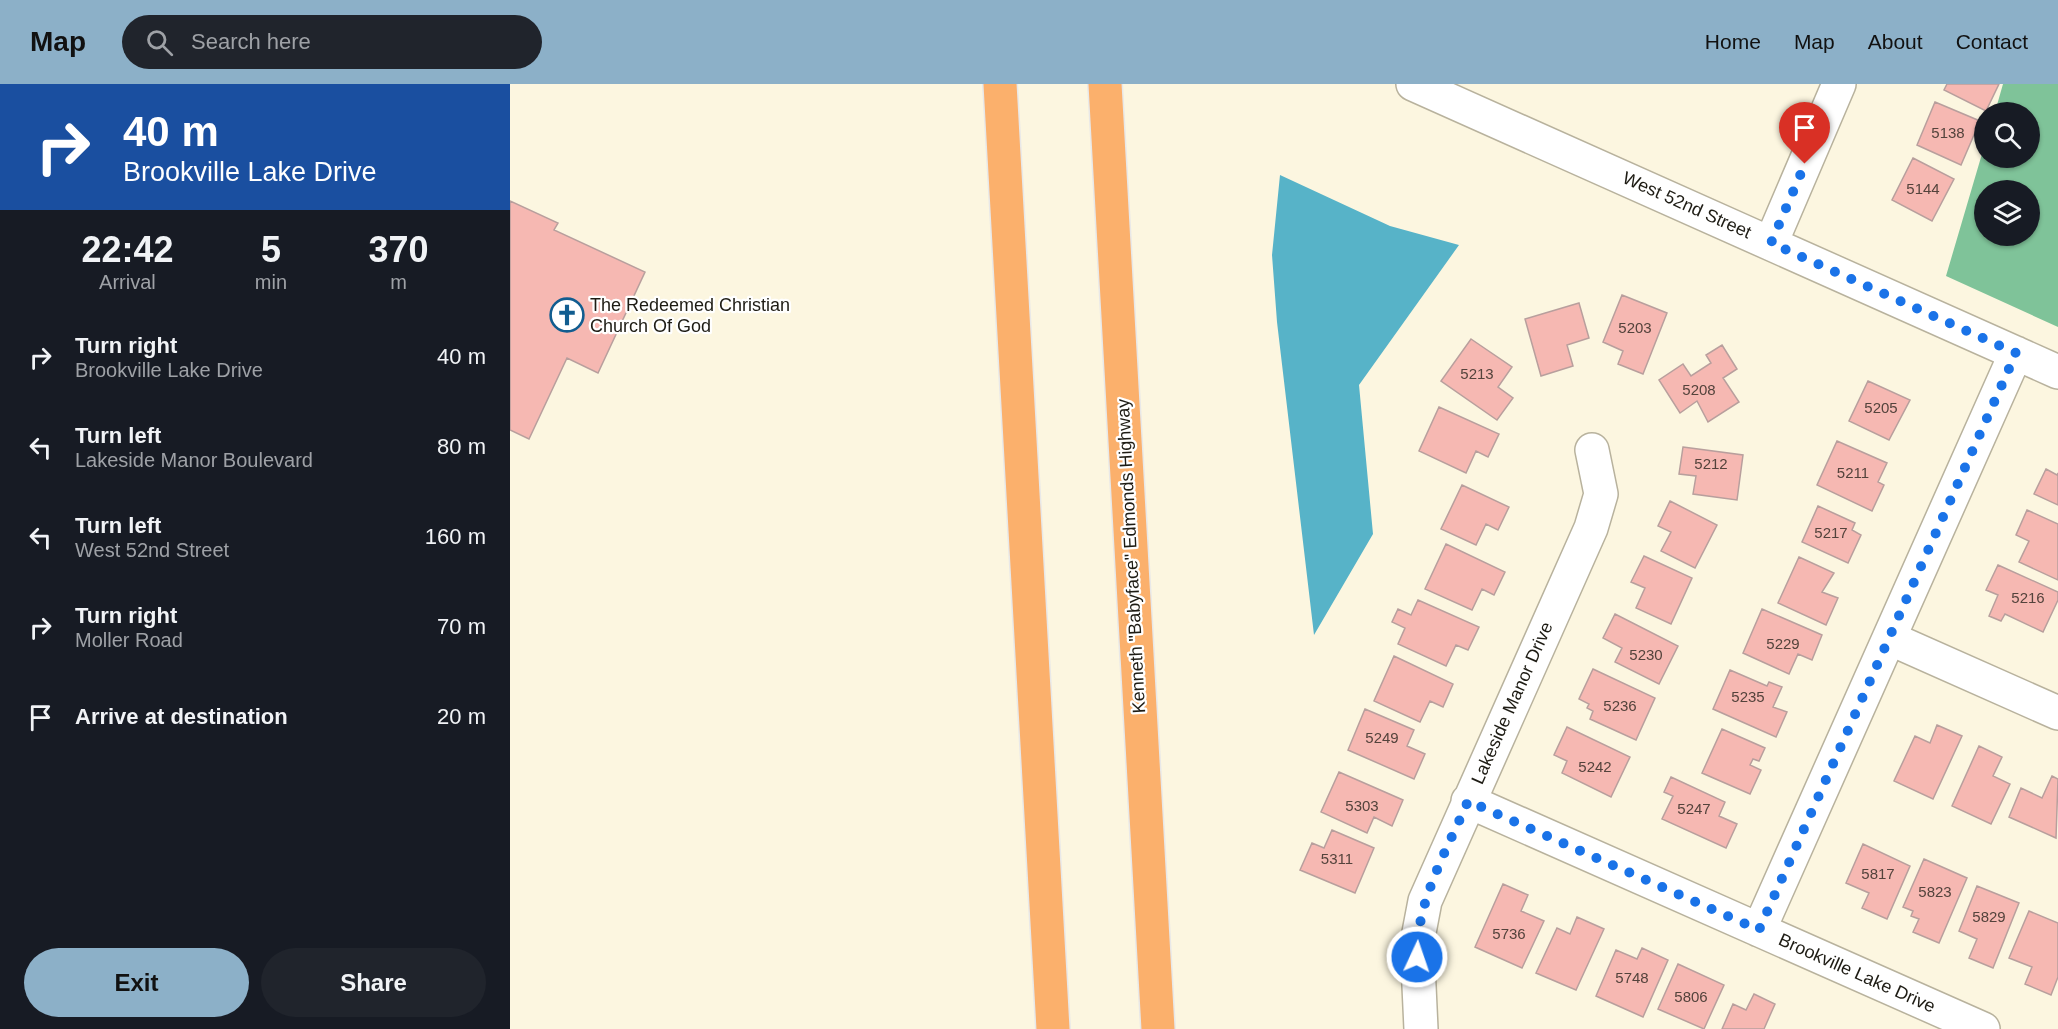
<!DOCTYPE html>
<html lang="en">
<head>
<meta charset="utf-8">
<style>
  body { margin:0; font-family:Arial,sans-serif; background:#20242c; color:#f1f3f6; height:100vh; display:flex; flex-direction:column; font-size:22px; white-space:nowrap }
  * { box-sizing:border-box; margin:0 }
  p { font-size:20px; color:#9ea1a6 }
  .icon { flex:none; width:33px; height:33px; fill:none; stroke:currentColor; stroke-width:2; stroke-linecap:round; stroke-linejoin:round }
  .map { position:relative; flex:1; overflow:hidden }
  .sheet { display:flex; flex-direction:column; background:#171b24; width:510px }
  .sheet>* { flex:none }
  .hud { background:#1a4fa0; color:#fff; overflow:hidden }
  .tools { position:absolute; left:1464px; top:18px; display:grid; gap:12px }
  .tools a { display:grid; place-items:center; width:66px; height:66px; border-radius:50%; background:#171b24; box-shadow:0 2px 4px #0004; font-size:30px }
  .pin { position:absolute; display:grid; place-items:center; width:51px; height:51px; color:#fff; margin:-62px -26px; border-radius:50% 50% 50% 0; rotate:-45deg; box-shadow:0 0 6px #0007 }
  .pin .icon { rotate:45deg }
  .me { position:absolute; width:66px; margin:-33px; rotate:3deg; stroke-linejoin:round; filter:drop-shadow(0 0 4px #0008) }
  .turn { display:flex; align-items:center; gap:21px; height:126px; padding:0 24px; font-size:27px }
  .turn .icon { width:78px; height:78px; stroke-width:2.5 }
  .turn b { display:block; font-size:42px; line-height:51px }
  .eta { display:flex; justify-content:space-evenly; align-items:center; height:102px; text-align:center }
  .eta b { font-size:36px; font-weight:700; line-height:42px }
  .action { display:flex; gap:12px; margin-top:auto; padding:12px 24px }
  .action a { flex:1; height:69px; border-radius:36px; background:#8cb0c8; color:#111; font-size:24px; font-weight:700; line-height:69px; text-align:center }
  .action a+a { background:#20242c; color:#f1f3f6 }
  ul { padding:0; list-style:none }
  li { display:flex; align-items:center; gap:18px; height:90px; padding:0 24px }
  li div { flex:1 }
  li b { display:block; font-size:22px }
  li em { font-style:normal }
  header { display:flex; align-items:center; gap:36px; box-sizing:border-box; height:84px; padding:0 30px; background:#8cb0c8; color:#111 }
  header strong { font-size:28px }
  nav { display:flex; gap:33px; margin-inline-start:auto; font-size:21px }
  .search { width:420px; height:54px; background:#20242c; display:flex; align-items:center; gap:15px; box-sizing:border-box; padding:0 21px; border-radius:33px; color:#9ea1a6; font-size:22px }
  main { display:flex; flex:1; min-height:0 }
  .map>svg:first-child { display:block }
</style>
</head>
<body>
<header>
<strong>Map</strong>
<div class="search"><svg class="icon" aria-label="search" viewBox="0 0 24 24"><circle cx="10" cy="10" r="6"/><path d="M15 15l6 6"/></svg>Search here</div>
<nav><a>Home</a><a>Map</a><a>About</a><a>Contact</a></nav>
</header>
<main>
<section class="sheet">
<div class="hud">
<div class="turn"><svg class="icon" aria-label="right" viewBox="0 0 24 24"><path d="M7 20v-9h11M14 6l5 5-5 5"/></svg><div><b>40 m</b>Brookville Lake Drive</div></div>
</div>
<div class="eta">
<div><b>22:42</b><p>Arrival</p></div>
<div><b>5</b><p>min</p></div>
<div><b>370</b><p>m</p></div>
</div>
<ul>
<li><svg class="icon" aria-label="right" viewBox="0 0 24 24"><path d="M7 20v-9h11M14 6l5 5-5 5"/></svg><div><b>Turn right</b><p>Brookville Lake Drive</p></div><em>40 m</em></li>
<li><svg class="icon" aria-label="left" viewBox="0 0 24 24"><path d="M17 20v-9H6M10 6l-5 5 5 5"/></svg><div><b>Turn left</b><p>Lakeside Manor Boulevard</p></div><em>80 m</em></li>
<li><svg class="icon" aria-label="left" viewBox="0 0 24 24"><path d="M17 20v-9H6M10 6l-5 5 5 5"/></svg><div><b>Turn left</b><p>West 52nd Street</p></div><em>160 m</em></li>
<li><svg class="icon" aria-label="right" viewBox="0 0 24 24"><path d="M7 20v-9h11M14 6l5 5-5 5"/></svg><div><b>Turn right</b><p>Moller Road</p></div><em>70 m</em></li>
<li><svg class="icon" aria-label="arrive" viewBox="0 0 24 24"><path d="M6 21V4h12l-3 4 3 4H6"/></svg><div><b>Arrive at destination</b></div><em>20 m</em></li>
</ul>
<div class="action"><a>Exit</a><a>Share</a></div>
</section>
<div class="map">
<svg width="1548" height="945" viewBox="0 0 1548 945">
  <rect width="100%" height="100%" fill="#fcf6e0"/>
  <path fill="#7fc399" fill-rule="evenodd" d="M1493 0H1548V243L1436 192 1474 63V74H1520V28H1485ZM1474 106H1520V152H1474Z"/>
  <path fill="#57b3c8" d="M770 91 880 142 949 161 849 301 863 450 804 551 767 238 762 171Z"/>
  <path fill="#f6b8b2" stroke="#b89f9d" stroke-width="1.5" d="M1437 0H1489L1476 27 1434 6Z
    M1425 18 1470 37 1451 81 1407 61Z
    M1403 74 1444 95 1422 137 1382 116Z
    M0 117 48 139 44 146 135 188 88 289 57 274 19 355 0 346Z
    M1112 211 1157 229 1133 290 1108 280 1113 267 1093 258Z
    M1069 219 1079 254 1057 261 1063 282 1031 292 1015 235Z
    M961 255 1002 283 988 303 1003 314 987 336 931 297Z
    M1212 261 1227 285 1213 294 1229 318 1198 338 1187 317 1170 329 1149 296 1173 280 1181 292 1201 279 1196 271Z
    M1358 297 1400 316 1379 356 1339 337Z
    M929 323 989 350 978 373 966 367 956 389 909 367Z
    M1327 357 1377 379 1368 398 1374 401 1362 427 1307 401Z
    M1173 363 1233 371 1227 416 1183 410 1186 392 1169 390Z
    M1536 385 1547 391 1548 389V421L1524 410Z
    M952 401 999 423 988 446 976 440 966 461 931 445Z
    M1160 417 1207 441 1185 484 1151 467 1161 448 1148 442Z
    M1308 422 1345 439 1342 446 1351 451 1338 479 1292 458Z
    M1517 426 1548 440V496L1509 478 1519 457 1506 451Z
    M936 460 995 488 984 511 972 505 962 526 915 505Z
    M1134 472 1182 494 1161 540 1126 524 1135 504 1121 498Z
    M1289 473 1324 489 1312 508 1328 514 1316 541 1268 519Z
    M1488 481 1548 508V516L1533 548 1495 530 1491 537 1479 532 1488 511 1476 506Z
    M908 516 969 543 958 566 946 561 936 582 888 560 895 544 882 538 888 525 901 531Z
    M1252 525 1312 551 1302 576 1288 570 1279 590 1233 569Z
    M1105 530 1168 562 1149 600 1105 578 1112 564 1093 554Z
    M884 572 943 600 933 623 920 617 910 638 864 617Z
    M1083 585 1145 614 1126 656 1080 635 1083 627 1077 624 1079 620 1069 615Z
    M1220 586 1257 602 1259 598 1272 603 1263 623 1277 628 1266 653 1203 625Z
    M855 625 904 646 897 662 915 670 904 695 838 666Z
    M1427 641 1452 652 1423 715 1384 697 1405 652 1420 659Z
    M1057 643 1120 673 1101 713 1052 689 1057 677 1044 671Z
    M1212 645 1255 664 1249 677 1243 675 1240 681 1251 686 1240 710 1192 689Z
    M1469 662 1492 673 1483 692 1500 700 1481 740 1442 722Z
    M829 688 893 716 882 742 864 733 857 749 811 728Z
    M1542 692 1548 695 1546 754 1499 733 1511 704 1532 714Z
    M1161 693 1215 718 1209 732 1227 740 1216 764 1152 735 1163 712 1154 708Z
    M822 746 864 764 845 809 790 786 802 759 814 764Z
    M1353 760 1400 782 1377 835 1352 824 1359 809 1336 799Z
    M1414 775 1457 794 1429 859 1403 848 1409 835 1401 832 1403 827 1393 823Z
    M993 800 1018 811 1011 827 1034 837 1012 884 965 863Z
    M1467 802 1509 819 1483 884 1459 874 1467 855 1449 847Z
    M1519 827 1548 839V893L1541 911 1515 900 1522 883 1499 874Z
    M1067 833 1094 845 1066 906 1026 889 1047 844 1060 850Z
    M1132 864 1158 876 1133 933 1086 912 1106 866 1127 875Z
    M1168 880 1214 901 1194 945 1148 925Z
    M1244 910 1265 920 1254 945H1212L1223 920 1236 926Z"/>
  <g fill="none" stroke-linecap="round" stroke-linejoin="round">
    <defs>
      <path id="minor" d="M903 0 1548 288
        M1261 159 1329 0
        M1379 554 1548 629
        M958 717 1473 945
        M1249 846 1506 269
        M911 945 907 859 915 817 1081 444 1091 410 1082 366"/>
      <path id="highway" d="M490 0 543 945
        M595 0 648 945"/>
    </defs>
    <use href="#minor" stroke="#b8b29d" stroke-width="36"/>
    <use href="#highway" stroke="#e8e8e8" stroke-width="36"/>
    <use href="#minor" stroke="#fff" stroke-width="33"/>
    <use href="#highway" stroke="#fbb06c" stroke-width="33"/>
  </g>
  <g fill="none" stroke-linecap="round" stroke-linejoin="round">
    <path stroke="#1a73e8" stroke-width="10" stroke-dasharray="0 18" d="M907 873C906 818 937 766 958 717L1249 846 1506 269 1261 159 1295 80"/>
  </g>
  <defs>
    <symbol id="church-ring" viewBox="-11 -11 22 22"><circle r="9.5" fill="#fff" stroke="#115d90" stroke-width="1.5"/><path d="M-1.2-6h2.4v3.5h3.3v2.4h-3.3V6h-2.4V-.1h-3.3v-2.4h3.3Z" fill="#115d90"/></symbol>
  </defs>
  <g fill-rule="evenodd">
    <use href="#church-ring" x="38" y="212" width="38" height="38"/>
  </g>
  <g text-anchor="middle" stroke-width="4.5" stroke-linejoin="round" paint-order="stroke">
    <g font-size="15" fill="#54433c">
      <text x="1438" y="54">5138</text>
      <text x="1413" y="110">5144</text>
      <text x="1125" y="249">5203</text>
      <text x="967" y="295">5213</text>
      <text x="1189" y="311">5208</text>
      <text x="1371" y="329">5205</text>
      <text x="1201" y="385">5212</text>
      <text x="1343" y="394">5211</text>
      <text x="1321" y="454">5217</text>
      <text x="1518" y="519">5216</text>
      <text x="1273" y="565">5229</text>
      <text x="1136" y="576">5230</text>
      <text x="1238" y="618">5235</text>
      <text x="1110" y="627">5236</text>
      <text x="872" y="659">5249</text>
      <text x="1085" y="688">5242</text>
      <text x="852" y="727">5303</text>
      <text x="1184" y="730">5247</text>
      <text x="827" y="780">5311</text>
      <text x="1368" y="795">5817</text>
      <text x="1425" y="813">5823</text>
      <text x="1479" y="838">5829</text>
      <text x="999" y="855">5736</text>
      <text x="1122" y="899">5748</text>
      <text x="1181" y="918">5806</text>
    </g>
    <g font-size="18" fill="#1e1c14" stroke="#fff">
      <text transform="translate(1177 121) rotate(24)" y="6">West 52nd Street</text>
      <text transform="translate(621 472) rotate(-93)" y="6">Kenneth "Babyface" Edmonds Highway</text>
      <text transform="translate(1002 619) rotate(-66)" y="6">Lakeside Manor Drive</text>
      <text transform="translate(1347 889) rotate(24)" y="6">Brookville Lake Drive</text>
    </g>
    <g font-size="18" fill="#1e1c14" stroke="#fff" text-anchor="start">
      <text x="80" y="227">The Redeemed Christian<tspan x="80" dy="21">Church Of God</tspan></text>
    </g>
  </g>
</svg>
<div class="tools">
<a><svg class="icon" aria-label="search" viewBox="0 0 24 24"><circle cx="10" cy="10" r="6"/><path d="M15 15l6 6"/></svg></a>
<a><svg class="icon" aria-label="layers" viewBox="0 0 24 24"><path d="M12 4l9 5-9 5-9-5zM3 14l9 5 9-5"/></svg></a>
</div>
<div class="pin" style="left:1295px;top:80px;background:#d93025"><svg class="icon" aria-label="arrive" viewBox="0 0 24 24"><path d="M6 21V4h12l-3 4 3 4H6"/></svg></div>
<svg class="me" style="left:907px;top:873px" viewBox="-20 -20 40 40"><circle r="17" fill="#1a73e8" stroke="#fff" stroke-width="3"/><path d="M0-11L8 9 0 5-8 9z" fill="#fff"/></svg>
</div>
</main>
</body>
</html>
